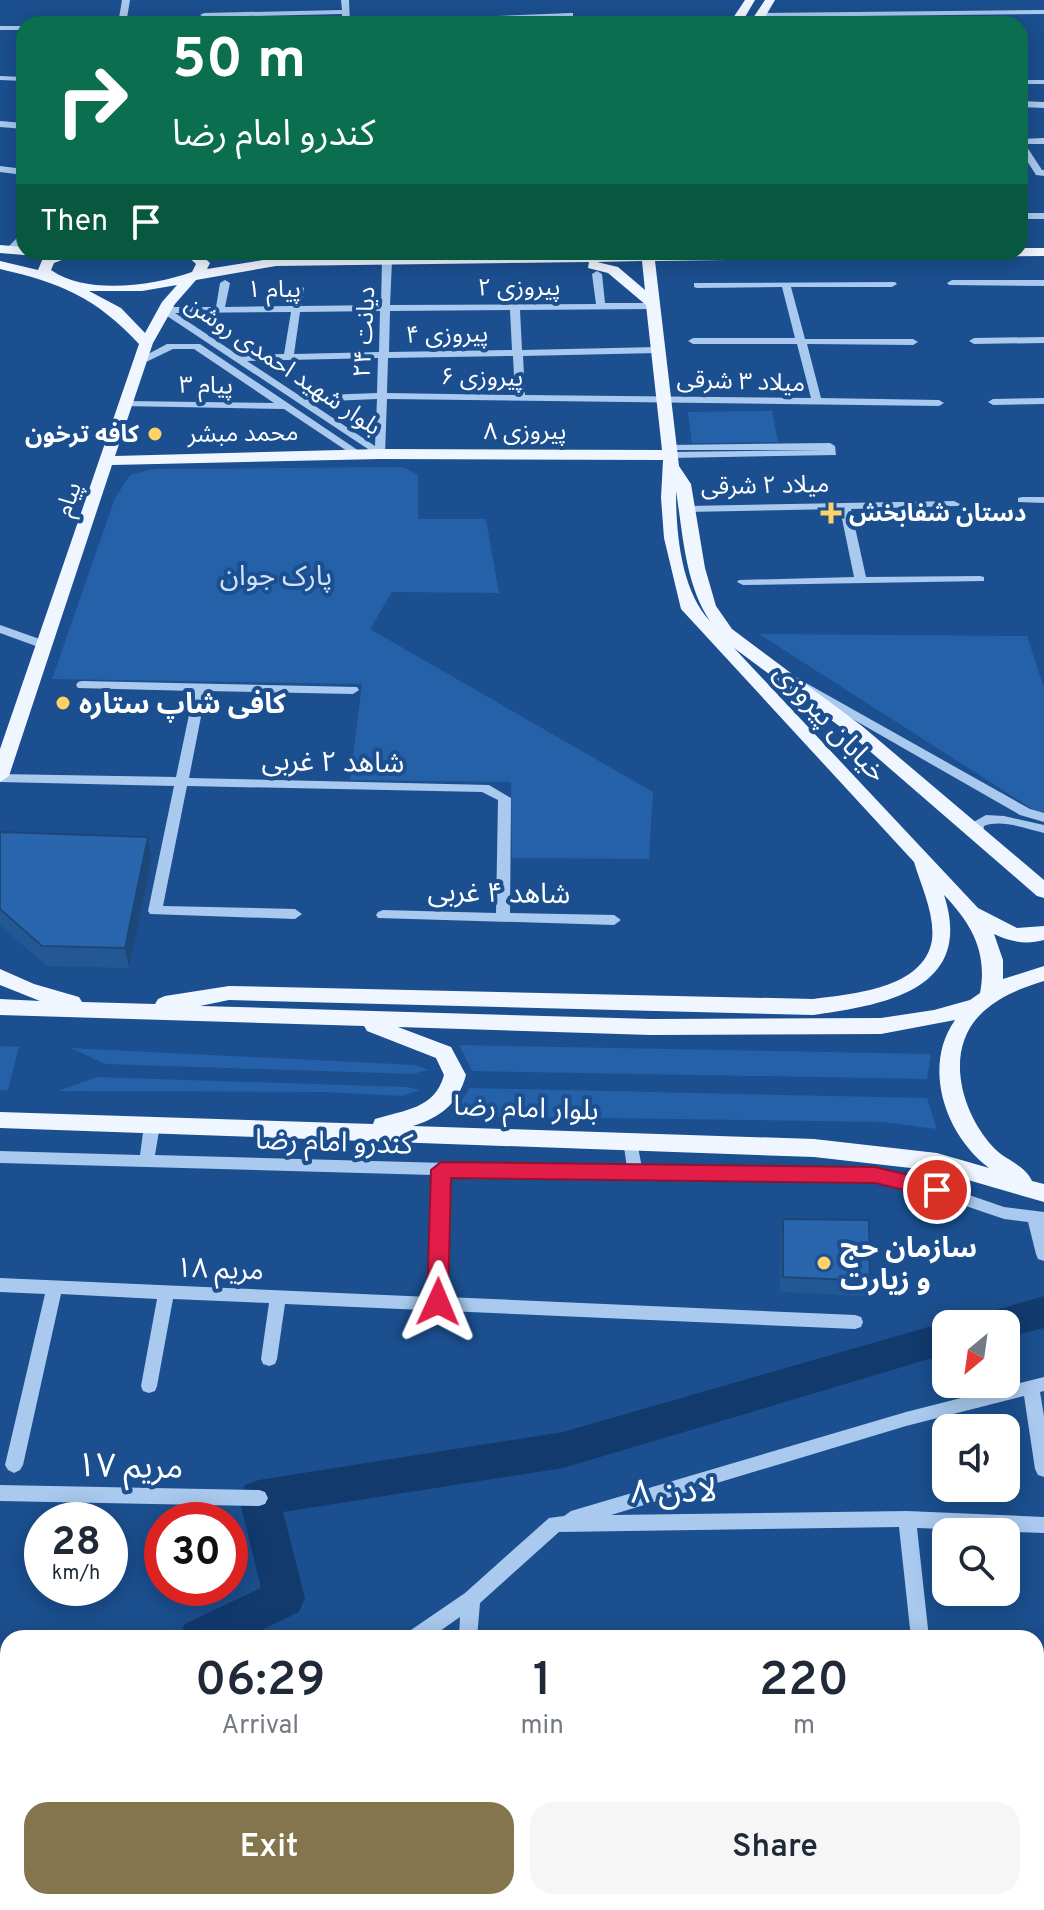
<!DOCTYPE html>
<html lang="en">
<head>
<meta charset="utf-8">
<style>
  body { margin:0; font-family:Overpass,"Noto Sans Arabic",sans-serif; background:#f6f6f7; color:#1f2937; height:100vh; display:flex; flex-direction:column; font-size:30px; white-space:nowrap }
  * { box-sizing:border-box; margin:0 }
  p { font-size:26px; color:#747a83 }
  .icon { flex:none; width:44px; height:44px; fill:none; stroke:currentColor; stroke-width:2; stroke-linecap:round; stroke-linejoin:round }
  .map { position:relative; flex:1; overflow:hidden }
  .details { position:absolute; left:0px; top:1630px; width:1044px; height:280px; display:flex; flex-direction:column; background:#fff; border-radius:24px 24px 0 0; box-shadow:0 4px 20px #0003 }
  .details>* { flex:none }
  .banner { position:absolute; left:16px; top:16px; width:1012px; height:244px; border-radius:24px; box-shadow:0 4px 20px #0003; background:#0b6e4f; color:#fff; overflow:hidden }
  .needle { width:52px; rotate:209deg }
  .controls { position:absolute; left:932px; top:1310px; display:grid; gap:16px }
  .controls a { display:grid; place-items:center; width:88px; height:88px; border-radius:16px; background:#fff; box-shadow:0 4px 20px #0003; font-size:40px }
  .speed { position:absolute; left:24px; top:1502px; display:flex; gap:16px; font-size:40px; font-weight:700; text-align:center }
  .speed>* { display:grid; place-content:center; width:104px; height:104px; border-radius:50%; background:#fff; box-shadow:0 4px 20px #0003; line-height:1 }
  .speed small { font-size:20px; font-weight:400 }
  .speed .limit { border:12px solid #d22; background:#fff; color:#111 }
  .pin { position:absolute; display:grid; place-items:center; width:68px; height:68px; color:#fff; margin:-34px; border:4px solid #fff; border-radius:50%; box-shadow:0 2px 8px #0007 }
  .me { position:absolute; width:88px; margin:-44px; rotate:1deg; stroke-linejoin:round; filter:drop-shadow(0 0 6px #0008) }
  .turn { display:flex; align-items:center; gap:28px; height:168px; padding:0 24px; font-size:36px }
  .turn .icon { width:104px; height:104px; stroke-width:2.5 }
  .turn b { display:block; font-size:56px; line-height:68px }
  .then { display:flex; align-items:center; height:76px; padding:0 24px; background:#0003; gap:16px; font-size:30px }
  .eta { display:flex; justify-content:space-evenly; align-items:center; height:136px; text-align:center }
  .eta b { font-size:48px; font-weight:600; line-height:56px }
  .cta { display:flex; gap:16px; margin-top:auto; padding:16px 24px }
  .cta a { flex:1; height:92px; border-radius:24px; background:#84754c; color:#fff; font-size:32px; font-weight:600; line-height:92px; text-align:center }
  .cta a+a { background:#f6f6f7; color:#1f2937 }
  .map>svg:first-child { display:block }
</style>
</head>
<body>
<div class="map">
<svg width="1044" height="1910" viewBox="0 0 1044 1910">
  <rect width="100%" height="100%" fill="#1b4f8f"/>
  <path fill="#2461a8" d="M772 411 778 442 692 443 688 412Z
    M403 467 418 475V519H486L499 593 392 592 370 629 653 792 649 859 512 858 511 782 350 780 362 684 52 679 115 498 130 475 153 469Z
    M759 634 1027 636 1044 688V813L1037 812Z
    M459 1045 931 1054 927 1079 472 1071Z
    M0 1046 19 1047 8 1090H0Z
    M71 1048 415 1065 428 1070 413 1074 105 1064Z
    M97 1077 407 1087 420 1090 402 1096 323 1092 58 1091Z
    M470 1088 927 1098 937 1129 882 1122 451 1116Z"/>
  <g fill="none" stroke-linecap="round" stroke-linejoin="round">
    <path fill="#123a6d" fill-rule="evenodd" d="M1044 1296V1328L1006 1338V1324H980L986 1313Z
      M946 1322 952 1324H946V1354L563 1468 283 1512 305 1598 299 1612 245 1638H179L185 1624 261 1588 239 1498 245 1485 259 1480 563 1432Z
      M8 1706V1750L0 1754V1710Z"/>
    <path fill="#a9c9ee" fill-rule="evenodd" d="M122 0H130L126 24H118Z
      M341 0H349L350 24H342V14L204 17 200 15 204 13 342 10Z
      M1044 10V14L760 17 756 15 760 13Z
      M570 13H573V17L447 22 443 20 447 18Z
      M0 26H24V30H0Z
      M0 76 24 77V81L0 80Z
      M1020 80H1044V84H1020Z
      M1020 101 1044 102V108L1020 107Z
      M0 121 24 123V129L0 127Z
      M1044 138V144H1025L1042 170H1044V176L1036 175 1020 150V139Z
      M0 166 24 169V175L0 172Z
      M1020 213H1044V219H1020Z
      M24 231V240L13 252H7V248Z
      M387 258 392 261 390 305 596 304 592 274 597 271 602 274 605 303H652L657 306 652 309 520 310 522 350 658 347 663 350 658 353 523 356 525 395 811 398 797 344H693L688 341 693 338H795L782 287 697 288 694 287V283L895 282 897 284 892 287H791L805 339H913L918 342 913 345 807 344 821 398 939 400 944 403 939 406 387 399 385 454 380 457 158 310 163 307H216L220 283 225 280 230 283 225 307 292 306 294 288 299 285 304 288 301 306 381 305 382 261ZM510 310 512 350 389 352 390 311ZM380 311 379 352 294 354 300 312ZM291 312 284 354 238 355 175 313ZM513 356 515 395 387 393 388 358ZM378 358 377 393 300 396 247 361ZM377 399 375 446 309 402Z
      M952 280H1044V286L949 285 947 283Z
      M1044 337V343L974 344 969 341 974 338Z
      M167 344H200L365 455 364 457H356L284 409 122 406V402L126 401 274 403 194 349H173L144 363 135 361Z
      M1044 398V404L993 405 988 402 993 399Z
      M830 443 835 446 836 455 670 458 665 455 670 452 826 450H666L665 448 670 445Z
      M1022 497H1044V503L1018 502V498Z
      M954 501 960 504 958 506 851 509 866 577 980 576 984 577V581L743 585 737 582 739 580 854 577 840 509 687 512 681 509 687 506Z
      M0 625 48 642 50 645 44 649 0 633Z
      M82 681 357 687 359 690 353 694 206 691 189 778 489 785 511 798 510 913 614 915 621 920 614 925 378 918 376 915 378 912 383 910 496 913 498 800 482 792 187 786 163 906 295 909 302 914 295 919 150 914 148 911 174 786 0 782V774L176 777 194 691 78 688 76 685 78 682Z
      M806 683 1030 809 1044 813V822L1020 815 802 690 800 687Z
      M986 815 1004 816 1044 825V833C1026 829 1002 819 984 826L983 836H973L970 824Z
      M152 1119 157 1121 160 1125 155 1155 627 1168 623 1140 626 1136H636L642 1168 875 1169 914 1176 1004 1207 1044 1212V1261L1038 1259 1036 1254 1028 1222 1004 1219 913 1188 875 1181 635 1180 449 1175 446 1297 855 1315 861 1317 863 1322 861 1327 855 1329 285 1304 277 1359 275 1364 269 1366 263 1364 261 1359 269 1303 173 1299 157 1386 155 1391 149 1393 143 1391 141 1386 157 1299 61 1294 23 1465 20 1470 14 1473 8 1470 5 1465 45 1294 0 1292V1278L430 1297 433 1175 0 1163V1151L140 1155 144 1125 147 1121Z
      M1044 1377V1391L1040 1392 1044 1416V1477L1038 1475 1035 1469 1024 1396 906 1426 611 1515 907 1511 1044 1517V1533L917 1528 929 1638H911L899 1527 559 1532 480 1603 477 1638H459L460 1617 430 1638H406L408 1632 465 1593 549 1518 564 1516 571 1511 906 1412Z
      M0 1485 259 1490 265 1492 268 1498 265 1504 259 1506 0 1501Z
      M1036 1708 1044 1709V1727L1036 1726Z
      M0 1889H8V1902H17L15 1906 0 1909Z
      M28 1902H54L50 1910H24Z
      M138 1902H397L402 1910H137Z
      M440 1902H460V1910H440Z
      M940 1902H960L961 1910H941Z"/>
    <path fill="#f0f6ff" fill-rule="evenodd" d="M745 0H755L741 24H729Z
      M765 0H775L761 24H749Z
      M0 245 24 247V252H30L24 255 0 253Z
      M1020 248H1044V256L655 261 679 466 691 484 705 568 716 606 732 629 862 726 1044 880V898L1037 896 850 734 734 648 978 908 1017 928 1044 926V940C1026 945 1011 942 994 934L1003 960V979L1044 966V981C1022 988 1002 995 984 1011 942 1048 961 1114 995 1149 1006 1160 1026 1166 1032 1181L1044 1184V1202L937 1171 814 1157 0 1128V1112L373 1124 375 1119C404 1110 435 1109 444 1075L436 1058 367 1031 364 1026 0 1015V999L40 1001 0 985V969L34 984 79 997 82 1002 155 1004 158 999 165 996 229 986 813 999C851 994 924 989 932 940 935 914 921 886 914 862L681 609 664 538 661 498 663 460 380 459 112 465 9 776 0 782V749L139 344C95 297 61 283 0 269V261L38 270 43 258 58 252H140L133 256 67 258 54 263 51 270C86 295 153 286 192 272L196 264 183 252H198L210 263 207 269 276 258 1020 252ZM642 261 645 290 618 267 597 262ZM589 262 588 268 608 273 646 305 662 450 380 449 115 456 153 343 175 304 196 280 276 266ZM177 285 162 302 145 333 121 308 89 291H142ZM676 491C683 534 685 584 710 621 681 590 676 533 676 491ZM944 895C971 923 988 952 980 993L970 1000 934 1010 881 1018 651 1019 200 1006 229 1000 813 1015C884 1005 975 990 944 895ZM955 1020C922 1067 945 1135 989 1168L937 1153 814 1139 413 1126C441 1117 458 1104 466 1075L451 1047 398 1027 651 1035 881 1034Z"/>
  </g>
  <path fill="#245895" d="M0 832 148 837 152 857 129 968 47 966 0 925Z
    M783 1219 870 1281 867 1296 780 1292 781 1234Z"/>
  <path fill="#1d4779" d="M148 837 152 857 129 968 125 948Z"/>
  <path fill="#2a66ad" stroke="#1d4779" stroke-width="2" d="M0 832 148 837 125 948 42 946 0 909Z
    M783 1219 869 1220 870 1281 783 1277Z"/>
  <path fill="#e11d48" stroke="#92132f" stroke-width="2" d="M441 1162 875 1167 937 1182 947 1190 937 1198 875 1183 451 1178 448 1302 445 1308H430L427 1302 431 1170Z"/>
  <g fill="#ffd166" stroke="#1b4f8f" stroke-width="3">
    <circle cx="155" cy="434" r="8"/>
    <path d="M827 501h8v8h8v8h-8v8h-8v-8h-8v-8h8z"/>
    <circle cx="63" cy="703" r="8"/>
    <circle cx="824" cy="1263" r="8"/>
  </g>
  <g text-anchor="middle" stroke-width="8" stroke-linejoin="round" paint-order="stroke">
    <g font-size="24" fill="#fff" stroke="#1b4f8f">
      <text x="519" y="295">پیروزی ۲</text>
      <text x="274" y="297">پیام ۱</text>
      <text transform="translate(364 332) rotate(-87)" y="8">دیانت ۲۴</text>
      <text transform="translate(447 334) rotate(-1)" y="8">پیروزی ۴</text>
      <text transform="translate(283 365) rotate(34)" y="8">بلوار شهید احمدی روشن</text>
      <text transform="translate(482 377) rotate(1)" y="8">پیروزی ۶</text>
      <text transform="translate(741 381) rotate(2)" y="8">میلاد ۳ شرقی</text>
      <text transform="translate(206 385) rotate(1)" y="8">پیام ۳</text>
      <text x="525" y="439">پیروزی ۸</text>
      <text transform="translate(243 433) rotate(-1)" y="8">محمد مبشر</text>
      <text transform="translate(765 485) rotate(-1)" y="8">میلاد ۲ شرقی</text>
      <text transform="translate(68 499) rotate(-71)" y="8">پیام</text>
    </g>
    <g font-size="24" font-weight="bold" fill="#fff" stroke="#1b4f8f" text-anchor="end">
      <text x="139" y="442">کافه ترخون</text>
      <text x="849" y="521" text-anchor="start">دستان شفابخش</text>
    </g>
    <g font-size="28" fill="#cfe3fa" stroke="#1b4f8f">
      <text x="276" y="585">پارک جوان</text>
    </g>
    <g font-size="28" font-weight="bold" fill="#fff" stroke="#1b4f8f" text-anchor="start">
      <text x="79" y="713">کافی شاپ ستاره</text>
      <text x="840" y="1257">سازمان حج<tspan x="840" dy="32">و زیارت</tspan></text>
    </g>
    <g font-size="28" fill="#fff" stroke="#1b4f8f">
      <text transform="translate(831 722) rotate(47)" y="10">خیابان پیروزی</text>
      <text transform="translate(333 761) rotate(1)" y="10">شاهد ۲ غربی</text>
      <text transform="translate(499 892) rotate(1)" y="10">شاهد ۴ غربی</text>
      <text transform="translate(526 1107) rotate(2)" y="10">بلوار امام رضا</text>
      <text transform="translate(334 1141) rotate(2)" y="10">کندرو امام رضا</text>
      <text transform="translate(220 1268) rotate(2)" y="10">مریم ۱۸</text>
    </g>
    <g font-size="34" fill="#fff" stroke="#1b4f8f">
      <text transform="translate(130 1465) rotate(1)" y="12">مریم ۱۷</text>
      <text transform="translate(674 1490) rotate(-1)" y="12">لادن ۸</text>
    </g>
  </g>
</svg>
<div class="controls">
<a><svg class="needle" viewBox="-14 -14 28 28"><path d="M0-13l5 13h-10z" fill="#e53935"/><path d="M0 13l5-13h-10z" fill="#747a83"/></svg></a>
<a><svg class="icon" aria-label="sound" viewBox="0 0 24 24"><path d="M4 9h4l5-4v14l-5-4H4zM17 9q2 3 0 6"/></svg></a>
<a><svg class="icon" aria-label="search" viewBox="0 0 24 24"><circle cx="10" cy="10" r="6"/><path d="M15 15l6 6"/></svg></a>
</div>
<div class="speed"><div>28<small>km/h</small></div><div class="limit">30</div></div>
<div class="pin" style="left:937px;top:1190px;background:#d93025"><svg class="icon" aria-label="arrive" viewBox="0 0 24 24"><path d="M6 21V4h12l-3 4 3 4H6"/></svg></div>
<svg class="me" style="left:438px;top:1302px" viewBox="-20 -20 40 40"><path d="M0-17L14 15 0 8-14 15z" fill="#e11d48" stroke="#fff" stroke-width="4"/></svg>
<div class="banner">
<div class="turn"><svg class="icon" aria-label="right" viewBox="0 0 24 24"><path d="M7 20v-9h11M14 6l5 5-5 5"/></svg><div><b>50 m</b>کندرو امام رضا</div></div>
<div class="then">Then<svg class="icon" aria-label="arrive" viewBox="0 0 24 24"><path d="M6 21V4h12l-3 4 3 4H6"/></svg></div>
</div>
<section class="details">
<div class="eta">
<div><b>06:29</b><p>Arrival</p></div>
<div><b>1</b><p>min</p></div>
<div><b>220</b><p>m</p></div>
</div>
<div class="cta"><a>Exit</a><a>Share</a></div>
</section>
</div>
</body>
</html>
